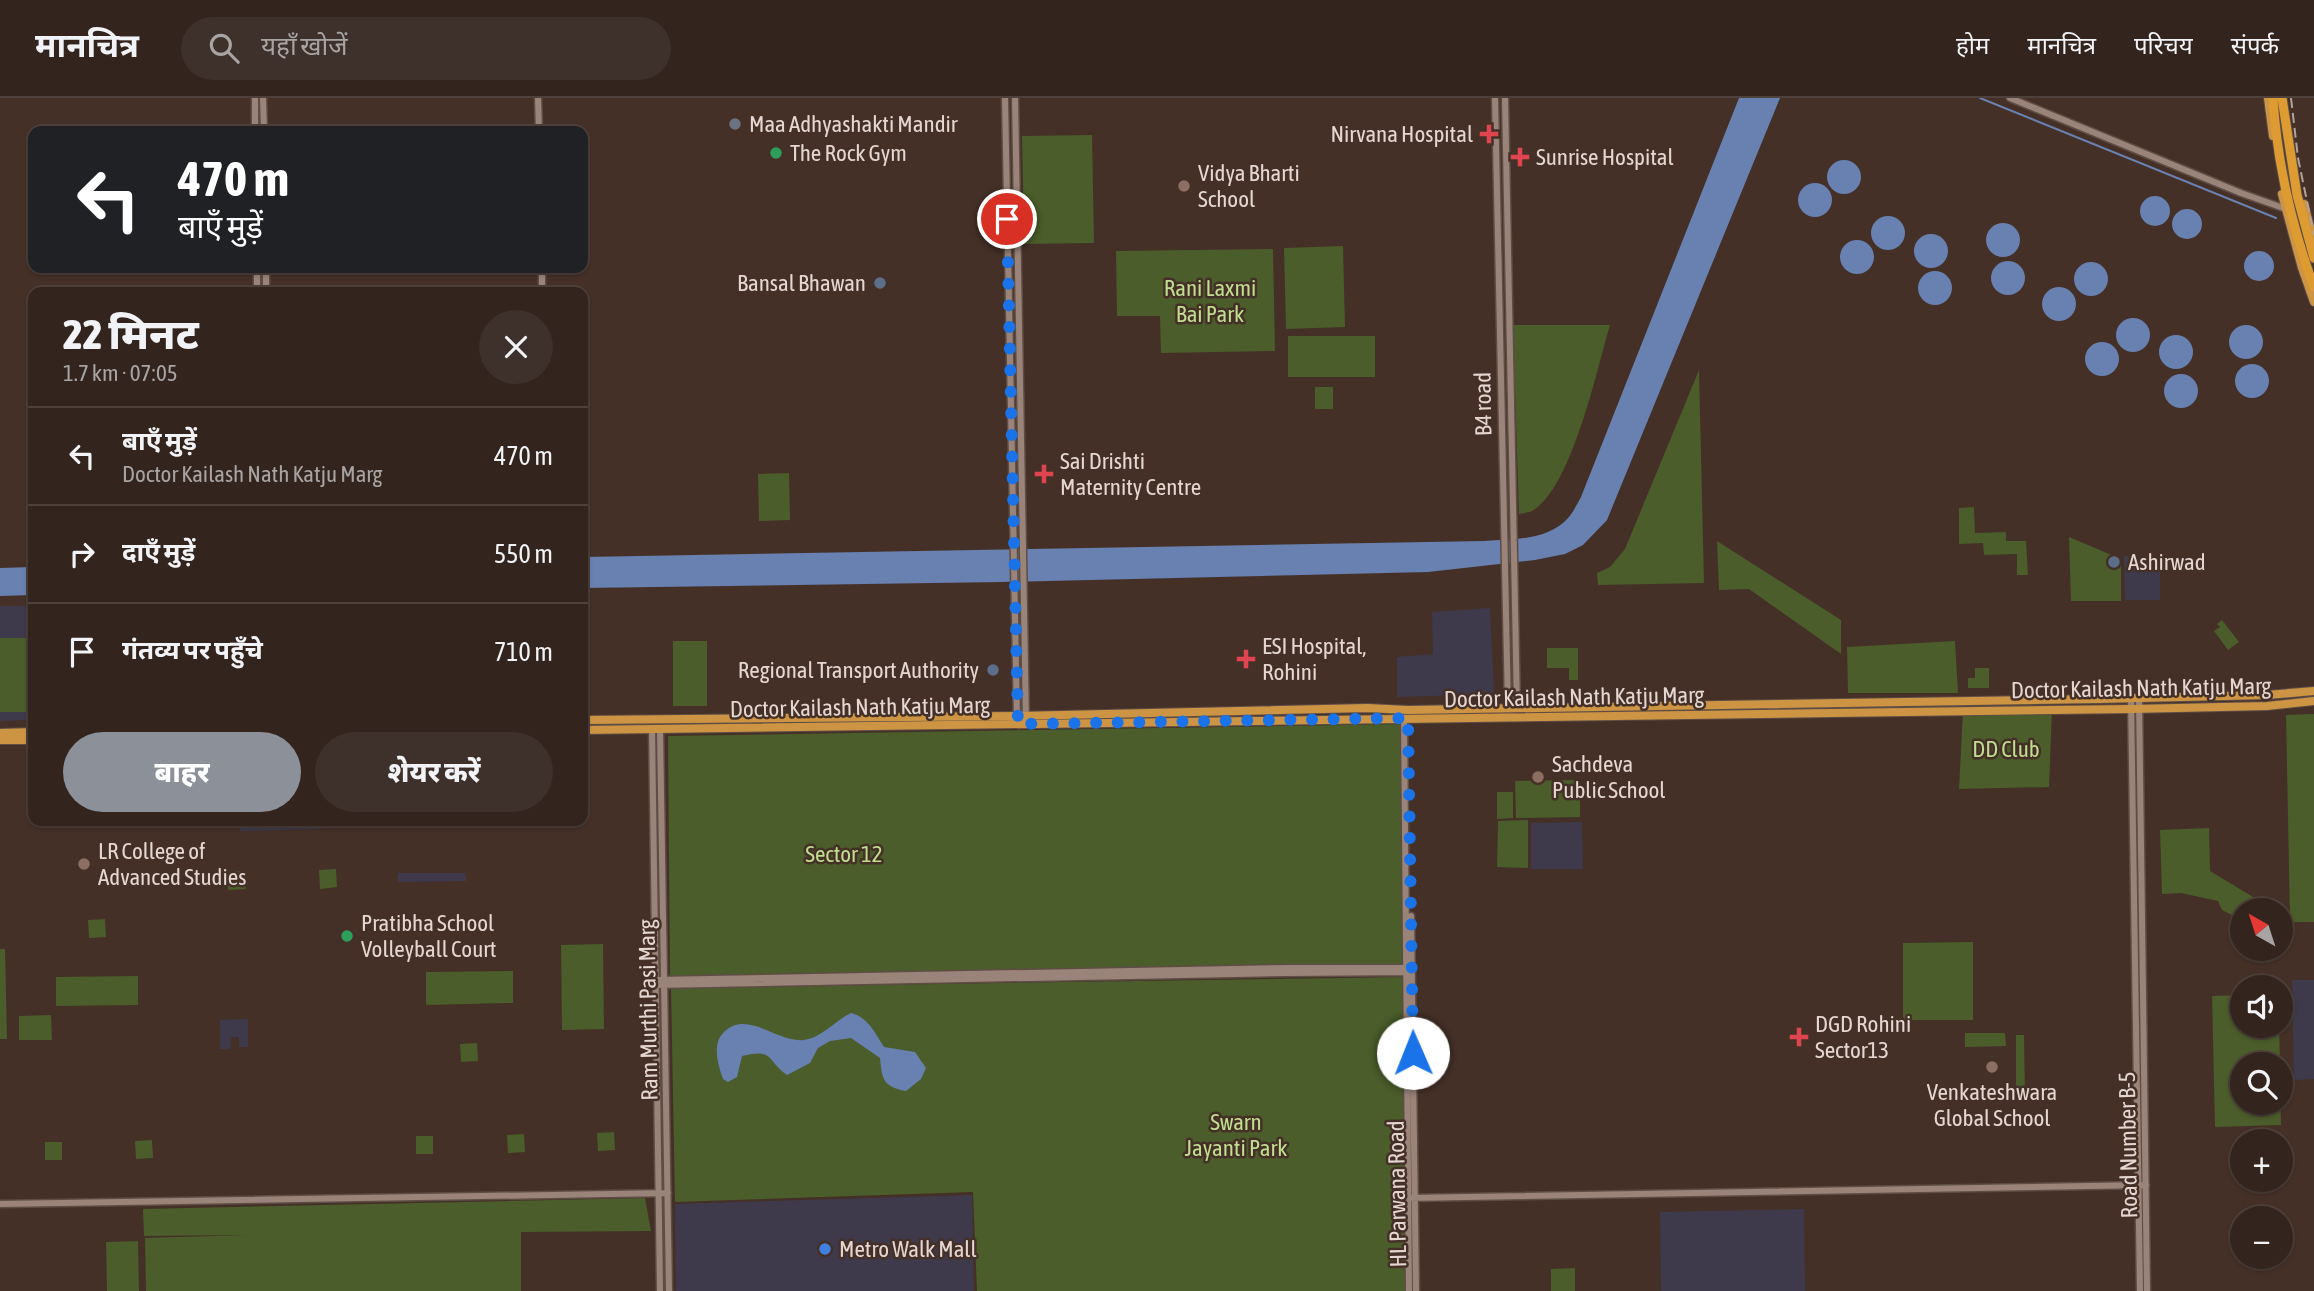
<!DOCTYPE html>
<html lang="hi">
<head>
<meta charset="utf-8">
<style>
  body { margin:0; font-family:"Asap Condensed","Noto Sans Devanagari",sans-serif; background:#3e302a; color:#f1f3f6; height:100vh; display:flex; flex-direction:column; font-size:26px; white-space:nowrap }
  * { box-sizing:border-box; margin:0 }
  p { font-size:23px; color:#a9a4a4 }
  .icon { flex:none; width:38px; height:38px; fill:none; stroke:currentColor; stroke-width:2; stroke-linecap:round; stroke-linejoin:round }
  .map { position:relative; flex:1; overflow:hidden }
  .side { position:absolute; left:28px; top:189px; width:560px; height:539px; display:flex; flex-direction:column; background:#33241d; border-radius:14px; box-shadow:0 2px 5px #0004,0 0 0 2px #4e413b }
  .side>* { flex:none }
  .top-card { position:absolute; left:28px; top:28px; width:560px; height:147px; border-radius:14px; box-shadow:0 2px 5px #0004,0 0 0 2px #4e413b; background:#202124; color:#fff; overflow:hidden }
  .needle { width:46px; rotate:321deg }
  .fabs { position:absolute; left:2230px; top:800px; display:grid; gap:14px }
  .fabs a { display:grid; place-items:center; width:63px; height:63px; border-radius:50%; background:#33241d; box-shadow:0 2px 5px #0004,0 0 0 2px #4e413b; font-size:35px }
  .pin { position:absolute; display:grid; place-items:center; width:60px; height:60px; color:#fff; margin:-30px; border:4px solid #fff; border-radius:50%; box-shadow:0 2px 7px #0007 }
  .me { position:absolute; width:77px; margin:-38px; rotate:359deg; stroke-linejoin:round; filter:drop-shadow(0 0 5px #0008) }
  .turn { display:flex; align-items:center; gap:24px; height:147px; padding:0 35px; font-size:32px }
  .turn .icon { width:91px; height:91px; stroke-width:2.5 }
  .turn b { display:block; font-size:49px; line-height:60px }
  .round { display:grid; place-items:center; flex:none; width:74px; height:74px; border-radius:37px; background:#3e302a }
  .overview { display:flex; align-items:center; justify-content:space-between; height:119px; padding:0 35px }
  h1 { font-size:42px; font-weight:800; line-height:52px }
  .cta { display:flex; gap:14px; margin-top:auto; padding:14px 35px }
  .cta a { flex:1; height:80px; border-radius:42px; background:#8c9099; color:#fff; font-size:28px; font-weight:800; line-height:80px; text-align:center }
  .cta a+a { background:#3e302a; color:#f1f3f6 }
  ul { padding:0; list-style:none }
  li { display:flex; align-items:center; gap:21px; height:98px; padding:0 35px; border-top:2px solid #4e413b }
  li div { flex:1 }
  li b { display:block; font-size:26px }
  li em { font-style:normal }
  header { display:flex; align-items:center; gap:42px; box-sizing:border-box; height:98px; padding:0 35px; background:#33241d; border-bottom:2px solid #4e413b }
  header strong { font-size:33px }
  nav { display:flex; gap:38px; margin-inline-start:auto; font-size:24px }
  .search { width:490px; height:63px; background:#3e302a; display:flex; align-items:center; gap:18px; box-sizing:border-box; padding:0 24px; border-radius:38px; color:#a9a4a4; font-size:26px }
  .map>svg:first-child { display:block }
</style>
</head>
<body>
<header>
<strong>मानचित्र</strong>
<div class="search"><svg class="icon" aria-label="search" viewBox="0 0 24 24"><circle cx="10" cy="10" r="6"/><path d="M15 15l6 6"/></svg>यहाँ खोजें</div>
<nav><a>होम</a><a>मानचित्र</a><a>परिचय</a><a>संपर्क</a></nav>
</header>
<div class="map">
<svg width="2314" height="1193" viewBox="0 0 2314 1193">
  <rect width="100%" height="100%" fill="#443027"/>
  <path fill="#3f3a4b" d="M2124 457 2160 472V502H2125Z
    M0 508H33V622L0 623Z
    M1490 510 1494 596 1397 599V559L1433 556 1432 514Z
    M240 723H321V731L240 733Z
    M1582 724 1583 771H1531V725Z
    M398 775H465L466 783 398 784Z
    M2292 882H2314V981L2294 982Z
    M248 921V949H239V939H231L230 951H220V922Z
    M972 1097 974 1193H676L675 1106Z
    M1804 1111 1805 1193H1661L1660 1114Z"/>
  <path fill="#4a5d2a" d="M1092 37 1094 145 1024 146 1022 38Z
    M1343 148 1345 229 1286 231 1284 150Z
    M1273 151 1275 253 1161 255 1160 218H1117L1116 153Z
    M1513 227H1610C1597 270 1571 395 1530 414 1529 414 1520 416 1519 416Z
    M1288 238H1375V279H1288Z
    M1699 272 1704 485 1598 487 1597 475 1610 469 1625 451Z
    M1315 289H1333V311H1315Z
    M789 375 790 422 759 423 758 376Z
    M1974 409 1975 435 2006 434V443H2026L2028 477H2017V456L1984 457 1983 445 1959 446V410Z
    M2069 439 2121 461V503H2071Z
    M1717 443 1841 522V556L1749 491 1719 492Z
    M2222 522 2239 544 2228 552 2214 533 2220 529 2217 526Z
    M583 526H587L588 608H583Z
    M0 540H28L29 614H0Z
    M673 543H707V608H673Z
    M1955 543 1958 595H1848L1847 549Z
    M1547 550H1578V582H1569V570H1547Z
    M1975 570H1989V590H1968V580H1975Z
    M2052 612 2049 689 1959 691 1963 613Z
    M2314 616V824H2290L2286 617Z
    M1402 626 1405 866 670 881 668 638Z
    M1580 682V719L1516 720 1515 683Z
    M1497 694H1513V720L1497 721Z
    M1528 722V770L1497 769 1498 723Z
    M2209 730 2210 773 2268 808 2280 809V812H2242V822L2222 812 2218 803 2181 795 2162 796 2160 732Z
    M336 771 337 789 320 791 319 772Z
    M244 773 246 791 228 792 227 774Z
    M105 821 106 839 89 840 88 822Z
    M1973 844V922H1903V845Z
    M603 846 604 931 562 932 561 847Z
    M0 851H5L7 941H0Z
    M513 873V905L426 907V874Z
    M138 878V907L56 908V879Z
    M1404 879 1407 1193H977L973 1094 675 1104 671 890Z
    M2242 897V928H2279L2280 966H2242V1004H2280V983L2281 1027 2215 1029 2212 898Z
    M51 917 52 942H19V918Z
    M1965 935H2005L2006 948 1965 949Z
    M2016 937H2024L2025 1001H2016Z
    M477 945 478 963 461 964 460 946Z
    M614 1034 615 1052 598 1053 597 1035Z
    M524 1036 525 1054 508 1055 507 1037Z
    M416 1038H433V1056H416Z
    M152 1042 153 1060 136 1061 135 1043Z
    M45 1044H62V1062H45Z
    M645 1100 651 1133 521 1134V1193H146L145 1140 246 1137 144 1138 143 1111Z
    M138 1143 139 1193H107L106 1144Z
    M1575 1170V1193H1551V1171Z"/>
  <path fill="#6881b1" d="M1739 0H1780L1607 422 1583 447 1565 456 1535 462 1428 474 1002 484 583 490V459L1484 443C1513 441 1548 443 1569 419 1574 413 1577 406 1581 399Z
    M1827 79a17 17 0 1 1 34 0a17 17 0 1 1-34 0Z
    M1798 102a17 17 0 1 1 34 0a17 17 0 1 1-34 0Z
    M2140 113a15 15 0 1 1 30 0a15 15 0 1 1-30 0Z
    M2172 126a15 15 0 1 1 30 0a15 15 0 1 1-30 0Z
    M1871 135a17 17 0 1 1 34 0a17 17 0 1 1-34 0Z
    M1986 142a17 17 0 1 1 34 0a17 17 0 1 1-34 0Z
    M1914 153a17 17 0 1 1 34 0a17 17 0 1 1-34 0Z
    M1840 159a17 17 0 1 1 34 0a17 17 0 1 1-34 0Z
    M2244 168a15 15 0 1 1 30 0a15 15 0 1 1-30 0Z
    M1991 180a17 17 0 1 1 34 0a17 17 0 1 1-34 0Z
    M2074 181a17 17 0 1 1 34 0a17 17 0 1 1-34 0Z
    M1918 190a17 17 0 1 1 34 0a17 17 0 1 1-34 0Z
    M2042 206a17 17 0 1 1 34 0a17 17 0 1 1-34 0Z
    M2116 237a17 17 0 1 1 34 0a17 17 0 1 1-34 0Z
    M2229 244a17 17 0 1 1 34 0a17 17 0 1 1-34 0Z
    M2159 254a17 17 0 1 1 34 0a17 17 0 1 1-34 0Z
    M2085 261a17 17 0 1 1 34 0a17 17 0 1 1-34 0Z
    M2235 283a17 17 0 1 1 34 0a17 17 0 1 1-34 0Z
    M2164 293a17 17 0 1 1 34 0a17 17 0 1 1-34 0Z
    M33 469V497L0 498V470Z
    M851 915C868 919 875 935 884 949L915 954 926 970 921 981 906 993C883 989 882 981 880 960L851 940 830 943 818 950 810 965 787 977C766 962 774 950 742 958L737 979 728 984 723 981C718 967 712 947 723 935 747 910 776 945 804 942 821 940 836 922 851 915Z"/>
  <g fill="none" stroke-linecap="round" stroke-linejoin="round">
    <path stroke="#6881b1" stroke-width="2" d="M1980 0 2276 120"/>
    <defs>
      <path id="tertiary" d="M263 0 264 33
        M538 0 539 33
        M1005 0 1017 621
        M1015 0 1026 625
        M1495 0 1508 610
        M1505 0 1517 610
        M2010 0 2241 95 2286 111
        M255 33V0
        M257 170V194
        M266 170V194
        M542 170V194
        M2139 599 2147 1193
        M2131 600 2140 1193
        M1404 620 1409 1193
        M652 631 660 1193
        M660 631 669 1193
        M1411 818 1416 1193
        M657 882 1287 870H1411
        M657 887 1287 875 1412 874
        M1408 1100 2146 1087
        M0 1106 668 1095"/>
      <path id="primary" d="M2268 0 2273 38
        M2282 96 2302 170 2314 204
        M2304 106 2313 141
        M583 622 1017 618 1367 610 1408 612 2097 601 2267 597 2314 593
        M583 632 2131 611 2267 608 2314 603
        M0 635 33 634
        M0 642H33"/>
      <path id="trunk" d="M2273 0C2277 64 2292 129 2314 189
        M2282 0 2297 97 2314 160"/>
    </defs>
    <use href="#tertiary" stroke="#5e4d45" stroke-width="9"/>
    <use href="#primary" stroke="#5e4d45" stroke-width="10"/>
    <use href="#trunk" stroke="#5e4d45" stroke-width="11"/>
    <use href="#tertiary" stroke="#9a8378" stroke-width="6"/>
    <use href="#primary" stroke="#cd9543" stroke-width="8"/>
    <use href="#trunk" stroke="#de9b32" stroke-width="9"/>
    <path stroke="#b2a39c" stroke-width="2" stroke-dasharray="10 5" stroke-linecap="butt" d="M2291 0 2298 60 2314 137"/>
  </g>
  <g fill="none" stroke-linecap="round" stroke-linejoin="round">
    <path stroke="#1a73e8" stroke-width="12" stroke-dasharray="0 21.6" d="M1007 121 1018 626 1408 620 1413 955"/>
  </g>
  <circle fill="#6b7280" stroke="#443027" stroke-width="2.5" cx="735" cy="26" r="7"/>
  <g fill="#e0444e" stroke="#443027" stroke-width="2.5">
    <path d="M1485.5 25.5h7v7h7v7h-7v7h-7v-7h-7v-7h7z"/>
    <path d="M1516.5 48.5h7v7h7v7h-7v7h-7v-7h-7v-7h7z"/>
    <path d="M1040.5 365.5h7v7h7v7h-7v7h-7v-7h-7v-7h7z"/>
    <path d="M1242.5 550.5h7v7h7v7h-7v7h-7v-7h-7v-7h7z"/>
    <path d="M1795.5 928.5h7v7h7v7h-7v7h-7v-7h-7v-7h7z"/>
  </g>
  <g fill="#2e9e5b" stroke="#443027" stroke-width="2.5">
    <circle cx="776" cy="55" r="7"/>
    <circle cx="347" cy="838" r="7"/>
  </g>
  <g fill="#8d6e63" stroke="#443027" stroke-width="2.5">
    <circle cx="1184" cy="88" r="7"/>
    <circle cx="1538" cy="679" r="7"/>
    <circle cx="84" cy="766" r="7"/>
    <circle cx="1992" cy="969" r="7"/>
  </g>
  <g fill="#5c6f8a" stroke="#443027" stroke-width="2.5">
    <circle cx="880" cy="185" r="7"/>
    <circle cx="2114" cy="464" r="7"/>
    <circle cx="993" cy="572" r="7"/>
  </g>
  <circle fill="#3f7fe0" stroke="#443027" stroke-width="2.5" cx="825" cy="1151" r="7"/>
  <g text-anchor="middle" stroke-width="5" stroke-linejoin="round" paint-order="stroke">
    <g font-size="23" fill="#e4d7d1" stroke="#443027" text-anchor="start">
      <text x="749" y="34">Maa Adhyashakti Mandir</text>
      <text x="1473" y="44" text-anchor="end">Nirvana Hospital</text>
      <text x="790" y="63">The Rock Gym</text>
      <text x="1536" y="67">Sunrise Hospital</text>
      <text x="1198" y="83">Vidya Bharti<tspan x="1198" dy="26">School</tspan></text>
      <text x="866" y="193" text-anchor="end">Bansal Bhawan</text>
      <text x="1060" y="371">Sai Drishti<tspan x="1060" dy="26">Maternity Centre</tspan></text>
      <text x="2128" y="472">Ashirwad</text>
      <text x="1262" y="556">ESI Hospital,<tspan x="1262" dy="26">Rohini</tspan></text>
      <text x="979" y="580" text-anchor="end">Regional Transport Authority</text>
      <text x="1552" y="674">Sachdeva<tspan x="1552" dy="26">Public School</tspan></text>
      <text x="98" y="761">LR College of<tspan x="98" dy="26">Advanced Studies</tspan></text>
      <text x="361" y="833">Pratibha School<tspan x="361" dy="26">Volleyball Court</tspan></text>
      <text x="1815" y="934">DGD Rohini<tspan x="1815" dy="26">Sector13</tspan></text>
      <text x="1992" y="1002" text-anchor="middle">Venkateshwara<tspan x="1992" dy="26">Global School</tspan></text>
      <text x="839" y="1159">Metro Walk Mall</text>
    </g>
    <g font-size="23" fill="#bfde8e" stroke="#443027">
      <text x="1210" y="198">Rani Laxmi<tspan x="1210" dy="26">Bai Park</tspan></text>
      <text x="2006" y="659">DD Club</text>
      <text x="844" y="764">Sector 12</text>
      <text x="1236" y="1032">Swarn<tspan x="1236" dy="26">Jayanti Park</tspan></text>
    </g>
    <g font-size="23" fill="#e4d7d1" stroke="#443027">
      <text transform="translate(1483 306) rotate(-91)" y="8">B4 road</text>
      <text transform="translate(2141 590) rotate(-1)" y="8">Doctor Kailash Nath Katju Marg</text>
      <text transform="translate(1574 599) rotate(-1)" y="8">Doctor Kailash Nath Katju Marg</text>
      <text transform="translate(860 609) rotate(-1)" y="8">Doctor Kailash Nath Katju Marg</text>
      <text transform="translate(648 912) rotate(-91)" y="8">Ram Murthi Pasi Marg</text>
      <text transform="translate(2128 1047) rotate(-91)" y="8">Road Number B-5</text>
      <text transform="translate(1397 1096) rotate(-91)" y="8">HL Parwana Road</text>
    </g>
  </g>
</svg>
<div class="fabs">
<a><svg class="needle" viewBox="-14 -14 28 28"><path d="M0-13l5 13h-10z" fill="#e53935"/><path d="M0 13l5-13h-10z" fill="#a9a4a4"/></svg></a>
<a><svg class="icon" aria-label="sound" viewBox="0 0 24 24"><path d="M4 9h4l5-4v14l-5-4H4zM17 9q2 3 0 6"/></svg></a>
<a><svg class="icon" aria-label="search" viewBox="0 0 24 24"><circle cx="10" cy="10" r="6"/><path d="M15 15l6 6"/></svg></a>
<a>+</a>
<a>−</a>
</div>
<div class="pin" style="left:1007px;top:121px;background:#d93025"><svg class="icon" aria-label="arrive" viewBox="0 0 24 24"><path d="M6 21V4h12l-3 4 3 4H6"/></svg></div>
<svg class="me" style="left:1413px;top:955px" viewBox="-20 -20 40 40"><circle r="19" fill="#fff"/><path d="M0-13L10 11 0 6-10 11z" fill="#1a73e8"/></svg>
<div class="top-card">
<div class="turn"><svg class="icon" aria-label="left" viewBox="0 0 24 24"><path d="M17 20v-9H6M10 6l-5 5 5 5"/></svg><div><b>470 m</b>बाएँ मुड़ें</div></div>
</div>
<section class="side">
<div class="overview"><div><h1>22 मिनट</h1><p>1.7 km · 07:05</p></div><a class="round"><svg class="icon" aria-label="close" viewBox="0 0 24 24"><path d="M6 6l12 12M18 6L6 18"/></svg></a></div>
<ul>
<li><svg class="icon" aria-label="left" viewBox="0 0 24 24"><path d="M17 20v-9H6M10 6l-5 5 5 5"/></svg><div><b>बाएँ मुड़ें</b><p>Doctor Kailash Nath Katju Marg</p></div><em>470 m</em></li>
<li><svg class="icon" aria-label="right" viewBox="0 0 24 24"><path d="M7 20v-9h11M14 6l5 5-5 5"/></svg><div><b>दाएँ मुड़ें</b></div><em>550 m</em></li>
<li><svg class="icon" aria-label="arrive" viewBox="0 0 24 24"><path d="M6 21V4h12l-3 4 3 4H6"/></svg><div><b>गंतव्य पर पहुँचे</b></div><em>710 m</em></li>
</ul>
<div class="cta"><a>बाहर</a><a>शेयर करें</a></div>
</section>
</div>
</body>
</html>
